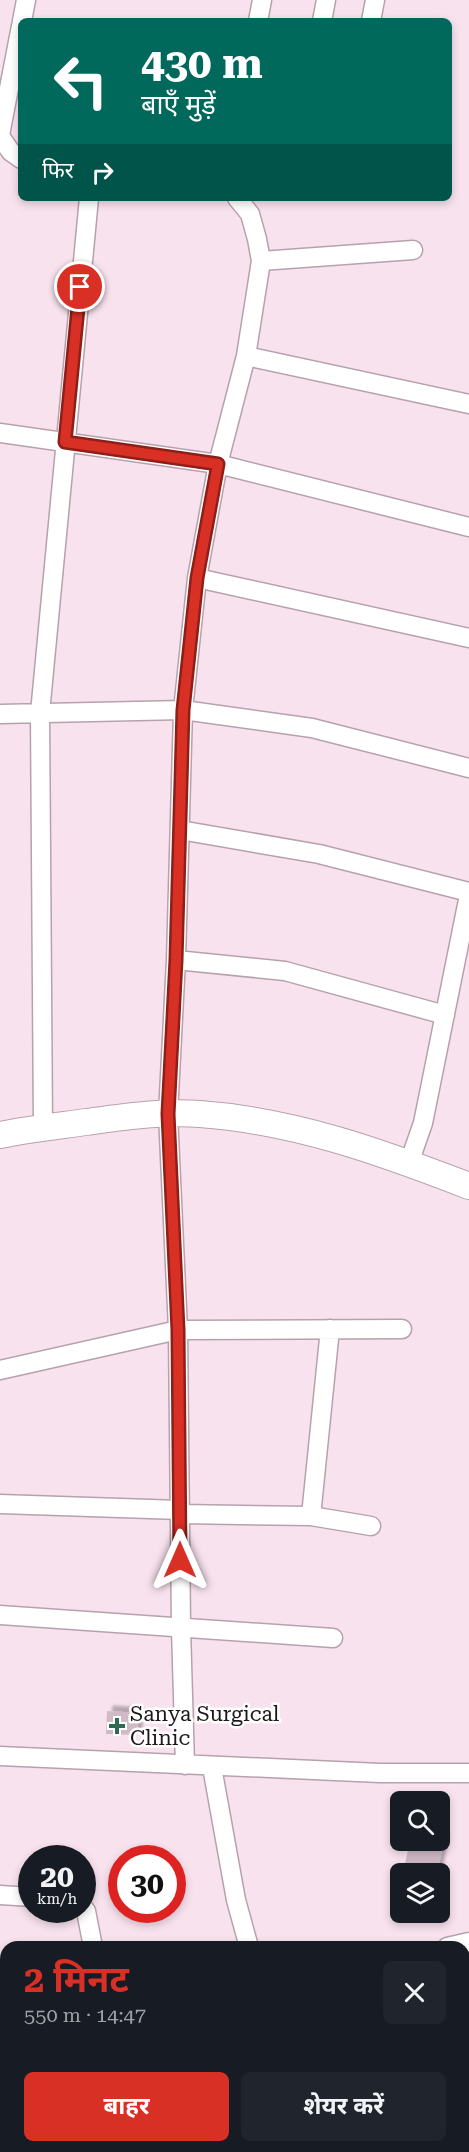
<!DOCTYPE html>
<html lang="hi">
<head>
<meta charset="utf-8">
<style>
  body { margin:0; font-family:"Roboto Serif","Noto Sans Devanagari",serif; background:#20242c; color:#f1f3f6; height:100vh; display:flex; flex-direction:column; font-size:22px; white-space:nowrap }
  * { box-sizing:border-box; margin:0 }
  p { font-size:20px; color:#9ea1a6 }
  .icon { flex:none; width:33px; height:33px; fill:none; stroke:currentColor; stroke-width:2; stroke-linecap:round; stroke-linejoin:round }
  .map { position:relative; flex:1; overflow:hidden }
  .sheet { position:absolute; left:0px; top:1941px; width:470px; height:212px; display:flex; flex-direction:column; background:#171b24; border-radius:18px 18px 0 0; box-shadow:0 3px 9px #0003 }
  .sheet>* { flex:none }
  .banner { position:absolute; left:18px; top:18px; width:434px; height:183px; border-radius:9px; box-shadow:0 3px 9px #0003; background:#00695c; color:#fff; overflow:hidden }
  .fabs { position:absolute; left:390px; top:1791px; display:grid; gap:12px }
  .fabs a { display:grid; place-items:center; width:60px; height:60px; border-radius:9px; background:#171b24; box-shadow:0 3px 9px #0003; font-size:30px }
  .speed { position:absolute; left:18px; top:1845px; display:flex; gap:12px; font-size:30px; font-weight:700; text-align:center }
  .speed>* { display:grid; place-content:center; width:78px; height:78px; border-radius:50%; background:#171b24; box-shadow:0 3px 9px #0003; line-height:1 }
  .speed small { font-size:15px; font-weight:400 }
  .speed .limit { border:9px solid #d22; background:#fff; color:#111 }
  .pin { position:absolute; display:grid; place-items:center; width:51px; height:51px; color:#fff; margin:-26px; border:3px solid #fff; border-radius:50%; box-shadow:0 2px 6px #0007 }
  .me { position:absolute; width:66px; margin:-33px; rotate:0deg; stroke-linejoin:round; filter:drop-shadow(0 0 4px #0008) }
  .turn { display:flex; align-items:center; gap:21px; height:126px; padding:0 24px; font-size:27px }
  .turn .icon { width:78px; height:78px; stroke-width:2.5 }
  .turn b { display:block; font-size:42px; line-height:51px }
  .then { display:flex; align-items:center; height:57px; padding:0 24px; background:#0003; gap:12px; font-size:22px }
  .round { display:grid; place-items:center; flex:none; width:63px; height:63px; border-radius:9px; background:#20242c }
  .overview { display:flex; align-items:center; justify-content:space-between; height:102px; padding:0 24px }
  h1 { font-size:36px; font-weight:700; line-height:45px; color:#d93025 }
  .cta { display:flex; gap:12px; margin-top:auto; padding:12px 24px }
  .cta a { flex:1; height:69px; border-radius:9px; background:#d93025; color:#fff; font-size:24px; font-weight:700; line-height:69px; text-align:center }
  .cta a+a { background:#20242c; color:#f1f3f6 }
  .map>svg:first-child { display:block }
</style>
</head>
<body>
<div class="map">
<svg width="469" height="2152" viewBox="0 0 469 2152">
  <defs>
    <filter id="shadow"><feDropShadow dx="5.5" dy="-5.5" stdDeviation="1.5" flood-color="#0004"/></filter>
  </defs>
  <rect width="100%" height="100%" fill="#f8e2ee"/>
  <path fill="#cfbac6" filter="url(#shadow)" d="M107 1711 138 1713 137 1735 106 1734Z
    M410 1840H444L437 1874H403Z"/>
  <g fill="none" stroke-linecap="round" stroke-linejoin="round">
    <defs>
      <path id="street" d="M22 21 26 0
        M258 21 262 0
        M322 21 326 0
        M371 21 375 0
        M0 135 21 26
        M0 136 11 152 21 159
        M237 198 250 214 257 239 261 261
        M246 356 261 261 413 250
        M0 433 218 464 469 527
        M197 578 469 638
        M0 714 183 710 312 728 469 768
        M180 830 319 854 469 892
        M176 960 285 971 445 1015
        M43 1128 40 713 89 198
        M409 1163 423 1123 469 895
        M0 1370 178 1330 402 1329
        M0 1504 180 1510
        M180 1514 311 1516 371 1526
        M311 1516 330 1329
        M0 1615 333 1638
        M0 1756 380 1773H469
        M185 1765 181 1628 178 1330 168 1114 176 960 183 710 197 578 218 464 246 356 469 404
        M212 1767 236 1900 249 1947
        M0 1895 32 1897
        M82 1906 86 1911 93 1947
        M447 1947 469 1942
        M2 2107 5 2152
        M464 2143 469 2144
        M285 2146 286 2152
        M129 2152V2146"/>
      <path id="secondary" d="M0 1135C28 1129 57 1126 86 1122 123 1117 162 1111 200 1114 295 1121 381 1152 469 1186"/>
    </defs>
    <use href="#street" stroke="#b6a1ac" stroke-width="21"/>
    <use href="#secondary" stroke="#b6a1ac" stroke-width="28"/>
    <use href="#street" stroke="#fff" stroke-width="18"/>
    <use href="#secondary" stroke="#fff" stroke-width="26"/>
  </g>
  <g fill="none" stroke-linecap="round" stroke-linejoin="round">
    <defs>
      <path id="route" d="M80 287 65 442 218 464 197 578 183 710 176 960 168 1114 178 1330 180 1560"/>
    </defs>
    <use href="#route" stroke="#8d1f18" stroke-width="15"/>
    <use href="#route" stroke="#d93025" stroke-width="10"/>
  </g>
  <path fill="#2f6952" stroke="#fff" stroke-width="2" d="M114 1717h6v6h6v6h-6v6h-6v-6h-6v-6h6z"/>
  <g text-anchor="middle" stroke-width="5" stroke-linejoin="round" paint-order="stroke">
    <g font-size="21" fill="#1d161a" stroke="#fff" text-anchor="start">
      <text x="130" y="1721">Sanya Surgical<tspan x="130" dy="24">Clinic</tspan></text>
    </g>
  </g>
</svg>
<div class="fabs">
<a><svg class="icon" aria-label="search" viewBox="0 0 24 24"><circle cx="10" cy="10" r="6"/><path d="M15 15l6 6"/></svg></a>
<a><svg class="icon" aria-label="layers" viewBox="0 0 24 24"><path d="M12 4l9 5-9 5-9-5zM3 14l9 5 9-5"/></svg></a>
</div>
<div class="speed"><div>20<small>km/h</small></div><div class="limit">30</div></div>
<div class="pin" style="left:80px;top:287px;background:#d93025"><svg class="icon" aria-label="arrive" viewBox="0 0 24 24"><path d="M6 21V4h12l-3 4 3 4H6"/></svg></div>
<svg class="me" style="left:180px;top:1560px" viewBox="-20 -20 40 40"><path d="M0-17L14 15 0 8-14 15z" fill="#d93025" stroke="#fff" stroke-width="4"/></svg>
<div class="banner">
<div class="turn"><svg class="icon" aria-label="left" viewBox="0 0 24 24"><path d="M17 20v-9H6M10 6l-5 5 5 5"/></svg><div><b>430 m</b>बाएँ मुड़ें</div></div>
<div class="then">फिर<svg class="icon" aria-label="right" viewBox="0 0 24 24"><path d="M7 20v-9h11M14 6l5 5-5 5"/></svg></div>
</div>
<section class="sheet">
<div class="overview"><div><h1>2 मिनट</h1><p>550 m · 14:47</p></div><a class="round"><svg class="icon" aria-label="close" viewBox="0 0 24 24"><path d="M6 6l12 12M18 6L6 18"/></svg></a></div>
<div class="cta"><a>बाहर</a><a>शेयर करें</a></div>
</section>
</div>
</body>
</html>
